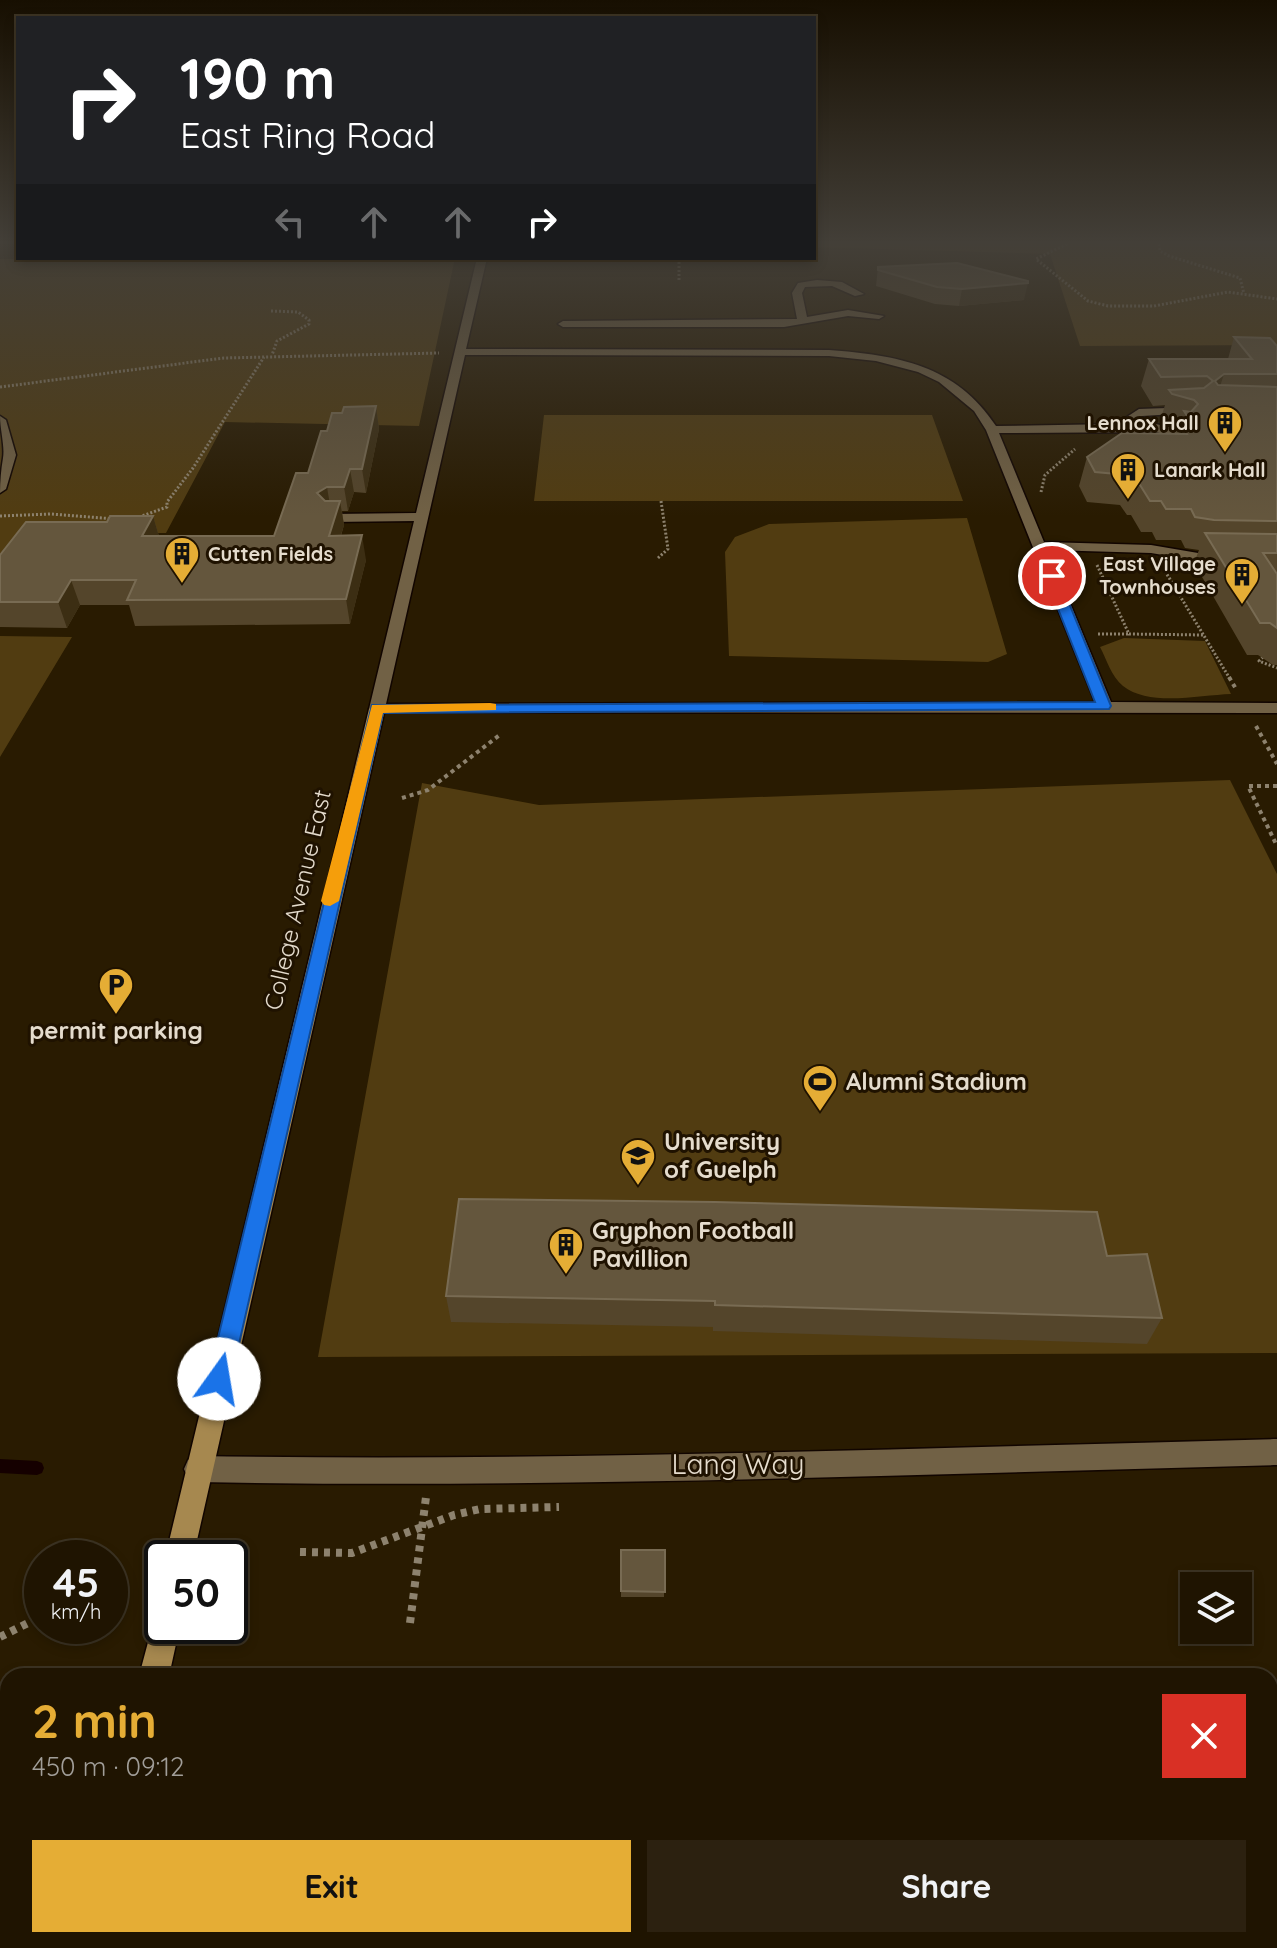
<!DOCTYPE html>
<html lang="en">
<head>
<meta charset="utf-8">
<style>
  body { margin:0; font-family:Quicksand,sans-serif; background:#2c2110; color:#f1f3f6; height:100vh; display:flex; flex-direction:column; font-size:30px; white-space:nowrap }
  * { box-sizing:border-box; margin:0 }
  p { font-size:26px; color:#a19e99 }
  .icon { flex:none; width:44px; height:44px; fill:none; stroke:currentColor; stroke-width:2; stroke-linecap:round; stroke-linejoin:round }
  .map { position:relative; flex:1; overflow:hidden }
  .drawer { position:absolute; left:0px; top:1668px; width:1278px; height:280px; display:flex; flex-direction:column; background:#1f1401; border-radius:24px 24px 0 0; box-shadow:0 4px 12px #0003,0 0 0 2px #3c3323 }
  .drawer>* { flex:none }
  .banner { position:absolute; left:16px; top:16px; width:800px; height:244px; border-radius:0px; box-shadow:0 4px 12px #0003,0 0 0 2px #3c3323; background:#202124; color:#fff; overflow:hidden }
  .fabs { position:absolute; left:1180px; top:1572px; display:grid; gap:16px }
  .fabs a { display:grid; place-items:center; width:72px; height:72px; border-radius:0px; background:#1f1401; box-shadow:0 4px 12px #0003,0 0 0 2px #3c3323; font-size:40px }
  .speed { position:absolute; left:24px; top:1540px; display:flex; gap:16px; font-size:40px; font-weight:700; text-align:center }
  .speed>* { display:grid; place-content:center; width:104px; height:104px; border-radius:50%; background:#1f1401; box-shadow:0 4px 12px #0003,0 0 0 2px #3c3323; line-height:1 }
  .speed small { font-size:20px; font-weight:400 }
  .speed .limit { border:4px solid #111; border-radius:12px; background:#fff; color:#111 }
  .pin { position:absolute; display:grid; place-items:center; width:68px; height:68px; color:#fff; margin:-34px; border:4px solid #fff; border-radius:50%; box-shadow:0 2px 8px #0007 }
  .me { position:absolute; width:88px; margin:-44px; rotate:13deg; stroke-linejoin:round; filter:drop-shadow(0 0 6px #0008) }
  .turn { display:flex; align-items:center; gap:28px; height:168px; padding:0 32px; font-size:36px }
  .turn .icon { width:104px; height:104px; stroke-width:2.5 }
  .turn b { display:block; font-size:56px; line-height:68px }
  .lanes { display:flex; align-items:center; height:76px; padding:0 32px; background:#0003; justify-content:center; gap:40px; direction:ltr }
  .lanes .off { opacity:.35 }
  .round { display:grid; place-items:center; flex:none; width:84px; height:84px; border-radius:0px; background:#2c2110 }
  .headline { display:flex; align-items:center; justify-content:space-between; height:136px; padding:0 32px }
  h1 { font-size:48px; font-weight:800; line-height:60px; color:#e5ad35 }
  .action { display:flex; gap:16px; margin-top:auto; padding:16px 32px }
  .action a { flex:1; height:92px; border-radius:0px; background:#e5ad35; color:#111; font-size:32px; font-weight:800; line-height:92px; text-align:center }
  .action a+a { background:#2c2110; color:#f1f3f6 }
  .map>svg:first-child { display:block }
</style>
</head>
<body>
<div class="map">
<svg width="1277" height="1948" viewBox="0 0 1277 1948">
  <rect width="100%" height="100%" fill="#291b01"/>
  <path fill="#513c11" d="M814 244H1277V345L1080 346 1050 254 814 247Z
    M455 258 419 426 225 422 166 533H18L0 560V259Z
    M544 415H932L963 501H534Z
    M967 518 1007 654 988 662 729 656 725 552 735 537 769 524Z
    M0 636 72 637 0 757Z
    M1124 638 1205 641 1231 694C1200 695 1149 707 1123 686 1111 676 1107 660 1100 647Z
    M1230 780 1277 874V1353L318 1357 422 783 539 805Z
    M493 1940H682V1948H479Z"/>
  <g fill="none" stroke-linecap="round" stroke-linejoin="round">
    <path fill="#150000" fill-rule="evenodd" d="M0 1459 37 1461 42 1463 44 1468 42 1473 37 1475 0 1473Z"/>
    <defs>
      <path id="minor" d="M477 258H487L466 349 829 350C897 355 956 365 996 426L1116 424 1139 409 1195 407 1197 409 1191 413 1142 416 1131 424H1156L1185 431 1187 434 1181 438 1156 432 999 433 1044 542 1151 545 1204 554H1277V562H1204L1151 553 1048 550 1111 702 1277 703V713L371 712 369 709 414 521 331 522 324 518 331 514 416 513ZM465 355 829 356 876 361 918 372 939 382 974 411 986 430 1095 702 386 704Z
        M817 280 842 282 864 294 855 296 832 286 805 287 802 293 807 317 848 310 884 316 879 319 848 316 784 327H563L558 324 563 321 797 319 792 293 798 283Z
        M0 416 6 420 16 455 6 489 0 493C0 481 1 470 3 458 5 446 0 430 0 416Z
        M1277 1439V1465C918 1474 557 1489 198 1482L188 1478 184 1469 188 1460 198 1456C557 1462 918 1448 1277 1439Z
        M1270 1820H1277V1852H1270Z
        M399 1940H442L439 1948H396Z"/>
      <path id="major" d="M377 704 385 709 193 1558H165L369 709Z
        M162 1612V1626H180L169 1676H139L155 1616Z
        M79 1940H113L112 1948H78Z"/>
    </defs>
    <use href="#minor" stroke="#110500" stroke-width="3"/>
    <use href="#major" stroke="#110500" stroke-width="3"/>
    <path stroke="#8d826e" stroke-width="3" stroke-dasharray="2 2" stroke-linecap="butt" d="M1067 244 1036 259 1088 301 1108 306H1154L1228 292 1277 299
      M1159 244 1160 251 1169 256 1240 278 1244 294
      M679 258V281
      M271 311 298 312 309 320V324L277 341 272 355
      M0 387 224 358 439 353
      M1041 492 1045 475 1075 449
      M0 516 51 514 115 519
      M139 517 167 507V502L193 468 264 357
      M658 558 668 549 661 501
      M1097 565 1129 634 1204 635
      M1165 571 1230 679
      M1098 634H1129
      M1263 657 1259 661 1277 668"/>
    <path stroke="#8d826e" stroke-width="4" stroke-dasharray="4 4" stroke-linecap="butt" d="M1229 677 1236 689
      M1256 726 1277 764
      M1277 786H1248L1277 846
      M402 798 428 790 501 734"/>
    <path stroke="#8d826e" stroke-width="8" stroke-dasharray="6 6" stroke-linecap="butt" d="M300 1552 352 1553 454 1515 480 1509 559 1507
      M110 1581 115 1579
      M410 1623 426 1497
      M0 1637 42 1616
      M691 1948 692 1940
      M1177 1948 1178 1940"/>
    <use href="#minor" fill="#716145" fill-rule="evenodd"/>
    <use href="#major" fill="#a6884f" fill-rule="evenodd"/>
  </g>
  <path fill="#54452b" d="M878 267 1024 300 959 306 935 304 876 286Z
    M1234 337 1277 346V665H1273L1258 655H1247L1194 563 1199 550 1185 548 1181 540H1156L1152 532H1141L1131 515H1127L1120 505 1087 502 1079 486 1087 457 1176 434 1178 426 1164 423 1161 418 1165 405 1153 406 1141 386 1149 359H1228Z
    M376 406 379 429 366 493 354 492 348 511H342L344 525 341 536 366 560 350 624 135 626 129 605H80L67 628 0 627V555L107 522 153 516 159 536H274L308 473 327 431Z
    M1107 1256 1162 1318 1147 1344 713 1331V1327L451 1322 446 1296Z
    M621 1550H665L664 1597H621Z
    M792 1940H1134L1136 1948H793Z"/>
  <path fill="#3c2e13" d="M1028 283 1024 300 959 306 962 289Z
    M1224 374 1215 402V381Z
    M376 406 379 429 366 493 362 469Z
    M350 469 354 492 348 511 344 487Z
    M327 487 331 511 317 493Z
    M340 501 344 525 333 560 329 536Z
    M153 516 160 540 142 536Z
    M362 535 366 560 350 624 346 599Z
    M71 580 80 605 67 628 58 602Z"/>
  <path fill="#64563d" stroke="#786b53" stroke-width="2" d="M957 263 1028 281V283L962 289 937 287 878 270V267Z
    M1234 337 1270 338 1277 346V374H1224L1215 381 1218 385 1277 387V521L1214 520 1195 517 1191 509H1166L1161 501H1150L1140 485H1135L1128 475 1095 472 1087 457 1122 433 1187 434 1180 422H1191L1184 411 1191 412 1198 404 1194 400 1172 394 1169 390 1204 388 1213 381 1207 376 1161 377 1149 359H1252Z
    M376 406 362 469H350L344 487H327L317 493 325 501H340L329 536 362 535 346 599 127 600 136 580H71L58 602H0V555L26 522H107L110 516H153L142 536H274L296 473H308L321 431H327L332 413H342L344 407Z
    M1205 533 1277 534V553H1263L1277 574V628L1270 623H1260Z
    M459 1199 715 1202 1097 1212 1107 1256 1147 1254 1162 1318 715 1305V1301L446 1296Z
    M621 1550H665V1592L621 1591Z
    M802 1940H1134L1136 1948H802Z"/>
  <linearGradient id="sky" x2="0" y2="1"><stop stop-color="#170f01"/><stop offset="0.47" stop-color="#433f38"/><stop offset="1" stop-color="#433f38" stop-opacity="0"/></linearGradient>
  <rect width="1277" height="516" fill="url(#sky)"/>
  <path fill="#1a73e8" stroke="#114b97" stroke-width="2" d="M1052 572 1058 576 1111 706 1109 709 383 713 231 1379 228 1387 219 1390 211 1387 208 1379 372 705 1095 702 1045 576Z"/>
  <path fill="#f59e0b" d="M490 703 496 704V710L383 713 339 901 330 906 324 905 321 901 372 705Z"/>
  <defs>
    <symbol id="building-pin" viewBox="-11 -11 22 30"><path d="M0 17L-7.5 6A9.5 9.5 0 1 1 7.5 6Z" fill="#e5ad35" stroke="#1f1200"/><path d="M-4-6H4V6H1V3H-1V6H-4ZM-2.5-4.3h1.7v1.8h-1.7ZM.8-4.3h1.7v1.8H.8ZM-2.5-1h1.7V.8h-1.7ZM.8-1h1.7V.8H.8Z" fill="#111"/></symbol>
    <symbol id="parking-pin" viewBox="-11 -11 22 30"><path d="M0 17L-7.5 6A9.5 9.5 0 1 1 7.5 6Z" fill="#e5ad35" stroke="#1f1200"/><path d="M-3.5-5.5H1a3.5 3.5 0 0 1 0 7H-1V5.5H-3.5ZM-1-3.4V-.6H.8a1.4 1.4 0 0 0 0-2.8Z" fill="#111"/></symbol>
    <symbol id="stadium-pin" viewBox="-11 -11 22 30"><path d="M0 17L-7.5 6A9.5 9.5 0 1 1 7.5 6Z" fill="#e5ad35" stroke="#1f1200"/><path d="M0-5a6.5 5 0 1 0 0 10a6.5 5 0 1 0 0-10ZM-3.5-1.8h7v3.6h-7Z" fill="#111"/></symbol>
    <symbol id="university-pin" viewBox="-11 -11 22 30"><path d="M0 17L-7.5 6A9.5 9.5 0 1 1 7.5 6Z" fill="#e5ad35" stroke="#1f1200"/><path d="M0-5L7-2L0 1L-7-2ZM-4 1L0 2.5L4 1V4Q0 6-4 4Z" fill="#111"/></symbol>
  </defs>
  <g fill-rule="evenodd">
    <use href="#building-pin" x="1205" y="403" width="40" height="54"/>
    <use href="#building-pin" x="1108" y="450" width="40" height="54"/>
    <use href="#building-pin" x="162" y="534" width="40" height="54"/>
    <use href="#building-pin" x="1222" y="555" width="40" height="54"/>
    <use href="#parking-pin" x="96" y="965" width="40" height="54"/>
    <use href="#stadium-pin" x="800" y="1062" width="40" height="54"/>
    <use href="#university-pin" x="618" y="1136" width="40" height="54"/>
    <use href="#building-pin" x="546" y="1225" width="40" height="54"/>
  </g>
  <g text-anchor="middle" stroke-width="6" stroke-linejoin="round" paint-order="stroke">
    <g font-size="20" font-weight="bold" fill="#e5dccd" stroke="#1f1200" text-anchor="end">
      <text x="1199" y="430">Lennox Hall</text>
      <text x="1154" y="477" text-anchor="start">Lanark Hall</text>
      <text x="208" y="561" text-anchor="start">Cutten Fields</text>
      <text x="1216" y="571">East Village<tspan x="1216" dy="23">Townhouses</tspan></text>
    </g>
    <g font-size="24" fill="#e5dccd" stroke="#1f1200">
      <text transform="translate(298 900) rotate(-77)" y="8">College Avenue East</text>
    </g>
    <g font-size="24" font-weight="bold" fill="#e5dccd" stroke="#1f1200" text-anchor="start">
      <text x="116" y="1039" text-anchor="middle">permit parking</text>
      <text x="846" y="1090">Alumni Stadium</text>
      <text x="664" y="1150">University<tspan x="664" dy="28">of Guelph</tspan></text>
      <text x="592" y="1239">Gryphon Football<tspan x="592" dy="28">Pavillion</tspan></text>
    </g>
    <g font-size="28" fill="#e5dccd" stroke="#1f1200">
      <text x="738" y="1474">Lang Way</text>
    </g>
  </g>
</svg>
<div class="fabs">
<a><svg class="icon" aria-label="layers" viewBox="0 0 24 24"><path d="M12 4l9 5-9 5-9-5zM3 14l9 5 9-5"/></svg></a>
</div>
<div class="speed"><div>45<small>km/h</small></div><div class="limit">50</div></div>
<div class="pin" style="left:1052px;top:576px;background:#d93025"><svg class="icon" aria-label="arrive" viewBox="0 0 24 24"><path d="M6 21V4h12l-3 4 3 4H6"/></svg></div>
<svg class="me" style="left:219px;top:1379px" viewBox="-20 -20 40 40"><circle r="19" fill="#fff"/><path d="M0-13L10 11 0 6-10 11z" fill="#1a73e8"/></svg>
<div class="banner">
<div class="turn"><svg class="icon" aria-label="right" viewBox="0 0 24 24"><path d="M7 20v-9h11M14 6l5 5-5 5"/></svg><div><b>190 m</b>East Ring Road</div></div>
<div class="lanes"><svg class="icon off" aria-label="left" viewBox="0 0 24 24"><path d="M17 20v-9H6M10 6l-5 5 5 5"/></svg><svg class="icon off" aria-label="ahead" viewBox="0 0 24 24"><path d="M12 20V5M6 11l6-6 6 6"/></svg><svg class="icon off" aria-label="ahead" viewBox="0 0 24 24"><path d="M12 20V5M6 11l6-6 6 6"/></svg><svg class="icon" aria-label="right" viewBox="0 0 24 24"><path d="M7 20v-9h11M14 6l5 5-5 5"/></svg></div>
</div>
<section class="drawer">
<div class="headline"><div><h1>2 min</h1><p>450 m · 09:12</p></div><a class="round" style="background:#d93025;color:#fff"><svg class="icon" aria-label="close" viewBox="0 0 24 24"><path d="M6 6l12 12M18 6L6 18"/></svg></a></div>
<div class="action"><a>Exit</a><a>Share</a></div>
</section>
</div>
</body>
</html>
